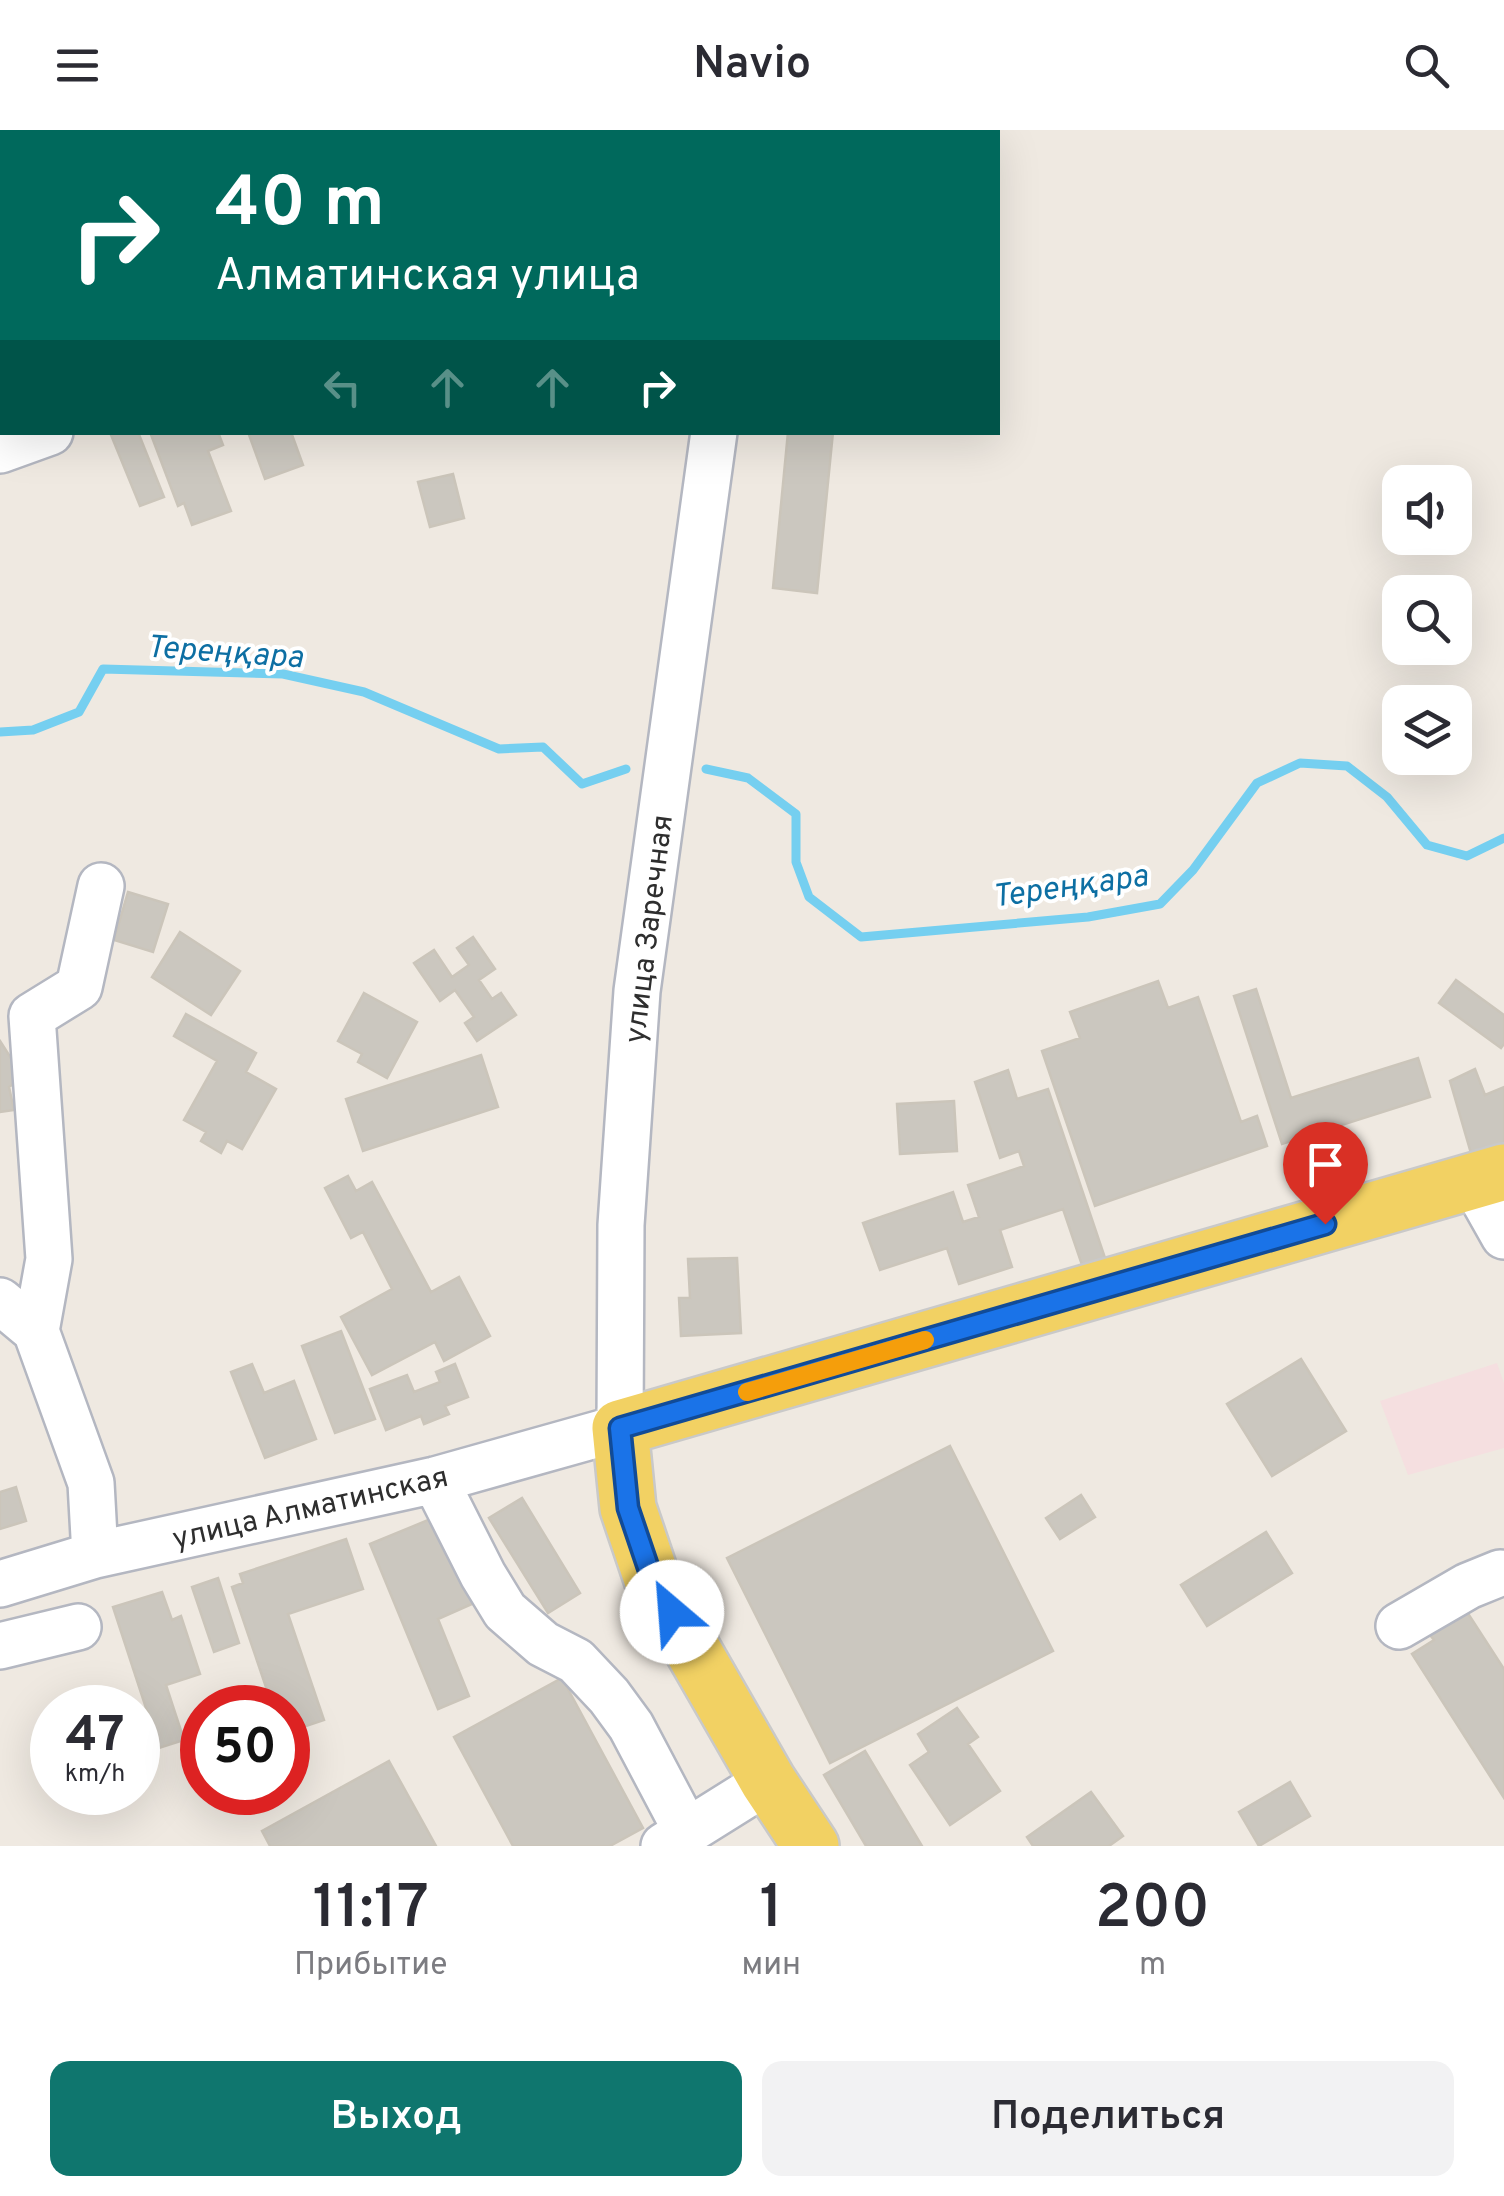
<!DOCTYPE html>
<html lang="ru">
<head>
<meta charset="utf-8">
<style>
  body { margin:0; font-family:Overpass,sans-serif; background:#f2f2f3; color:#2b2b33; height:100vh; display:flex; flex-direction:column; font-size:38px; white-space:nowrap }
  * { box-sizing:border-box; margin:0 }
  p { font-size:32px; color:#7c7c81 }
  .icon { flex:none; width:55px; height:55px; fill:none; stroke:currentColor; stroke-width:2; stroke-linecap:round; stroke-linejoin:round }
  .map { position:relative; height:1716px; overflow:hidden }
  .details { display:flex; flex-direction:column; background:#fff; flex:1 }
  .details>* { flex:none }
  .banner { position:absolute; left:0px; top:0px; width:1000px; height:305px; box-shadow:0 10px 40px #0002; background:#00695c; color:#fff; overflow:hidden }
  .buttons { position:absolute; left:1382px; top:335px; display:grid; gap:20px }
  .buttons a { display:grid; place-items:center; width:90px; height:90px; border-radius:20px; background:#fff; box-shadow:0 10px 40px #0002; font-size:50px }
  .speed { position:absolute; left:30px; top:1555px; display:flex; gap:20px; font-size:50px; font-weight:700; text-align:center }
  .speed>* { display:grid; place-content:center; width:130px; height:130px; border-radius:50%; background:#fff; box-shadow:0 10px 40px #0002; line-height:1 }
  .speed small { font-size:25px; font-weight:400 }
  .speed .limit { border:15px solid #d22; background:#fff; color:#111 }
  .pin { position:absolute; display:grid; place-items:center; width:85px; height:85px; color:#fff; margin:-102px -42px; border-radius:50% 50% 50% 0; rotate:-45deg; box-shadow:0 0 10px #0007 }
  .pin .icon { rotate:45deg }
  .me { position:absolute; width:110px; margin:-55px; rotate:333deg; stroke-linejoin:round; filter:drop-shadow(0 0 8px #0008) }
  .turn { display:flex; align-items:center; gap:35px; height:210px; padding:0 50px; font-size:45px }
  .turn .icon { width:130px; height:130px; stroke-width:2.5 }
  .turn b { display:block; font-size:70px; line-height:85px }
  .lanes { display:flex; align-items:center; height:95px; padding:0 50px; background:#0003; justify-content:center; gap:50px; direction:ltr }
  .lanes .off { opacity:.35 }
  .eta { display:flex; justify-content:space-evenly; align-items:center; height:170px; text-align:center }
  .eta b { font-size:60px; font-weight:600; line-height:70px }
  .cta { display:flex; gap:20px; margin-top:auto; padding:20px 50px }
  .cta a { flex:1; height:115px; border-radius:20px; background:#0f766e; color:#fff; font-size:40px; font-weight:600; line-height:115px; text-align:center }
  .cta a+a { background:#f2f2f3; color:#2b2b33 }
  header { display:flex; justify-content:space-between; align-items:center; height:130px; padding:0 50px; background:#fff; font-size:45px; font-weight:600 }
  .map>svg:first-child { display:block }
</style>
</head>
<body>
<header><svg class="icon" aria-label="menu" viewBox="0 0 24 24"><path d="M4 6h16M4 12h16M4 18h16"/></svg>Navio<svg class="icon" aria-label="search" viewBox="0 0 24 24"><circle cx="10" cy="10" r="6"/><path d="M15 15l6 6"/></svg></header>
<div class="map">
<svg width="1504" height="1716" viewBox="0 0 1504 1716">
  <rect width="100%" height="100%" fill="#efe9e1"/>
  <path fill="#f5dfe0" d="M1497 1233 1504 1253V1318L1408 1345 1380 1271Z"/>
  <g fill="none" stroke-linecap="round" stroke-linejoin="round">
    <path stroke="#75cff0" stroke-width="9" d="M0 602 33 600 79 582 103 539 283 544 364 562 499 619 543 617 582 654 626 639
      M706 639 748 648 796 684V732L809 767 861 807 1088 787 1160 774 1193 740 1257 653 1300 633 1347 636 1387 667 1427 715 1467 726 1504 708"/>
  </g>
  <path fill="#cbc7bf" stroke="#cbc5ba" stroke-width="2.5" d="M118 302H138L164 367 140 376 111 305Z
    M150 302H218L223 315 208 321 231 381 192 395 184 373 178 376Z
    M248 302H291L303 335 265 349Z
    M788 302H833L817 463 773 458Z
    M453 344 464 388 430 397 418 352Z
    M128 762 168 774 153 822 114 810Z
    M180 802 240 841 211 885 152 847Z
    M473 807 495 839 479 850 492 869 501 863 516 885 477 911 465 893 474 887 455 860 440 871 414 833 434 820 452 847 469 835 457 818Z
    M1456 850 1504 885V914L1501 918 1439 873Z
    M1158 851 1168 878 1198 867 1241 992 1257 986 1267 1016 1095 1076 1042 921 1080 908 1070 882Z
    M1256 859 1291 968 1418 928 1430 967 1282 1014 1234 866Z
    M364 863 417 892 387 948 358 932 362 924 338 911Z
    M186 884 256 923 246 942 276 959 242 1019 227 1011 221 1023 201 1011 206 1002 184 990 217 931 174 906Z
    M0 911 23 947 9 957 14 980 0 982Z
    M481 925 498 977 363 1021 346 969Z
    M1475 939 1485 965 1504 957V1026L1475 1037 1450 951Z
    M1008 940 1017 969 1048 959 1105 1128 1082 1135 1063 1079 1000 1100 1012 1137 959 1154 947 1118 880 1140 863 1093 953 1062 963 1092 979 1087 968 1055 1024 1036 1019 1021 1000 1028 975 952Z
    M954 971 957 1021 900 1024 897 974Z
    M348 1046 356 1061 372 1052 431 1162 459 1147 490 1206 444 1231 435 1212 372 1245 341 1187 392 1159 363 1102 351 1108 325 1058Z
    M737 1128 741 1203 681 1206 679 1168H690L688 1129Z
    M341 1201 375 1289 335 1303 302 1216Z
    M1301 1229 1346 1301 1272 1346 1227 1274Z
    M252 1234 264 1263 294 1251 316 1309 265 1328 231 1242Z
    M455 1234 468 1267 445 1276 449 1284 424 1294 421 1286 386 1300 370 1259 407 1245 414 1262 440 1252 436 1242Z
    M950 1316 1053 1521 830 1633 727 1428Z
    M16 1357 26 1391 0 1399V1362Z
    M1081 1365 1095 1387 1060 1409 1046 1388Z
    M522 1368 580 1463 548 1483 489 1388Z
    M438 1386 474 1473 438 1489 469 1566 438 1579 370 1414Z
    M1266 1402 1292 1443 1207 1496 1181 1455Z
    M346 1409 363 1459 288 1484 324 1590 288 1602V1578H244L242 1572 268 1563 232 1457 243 1453 240 1444Z
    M218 1448 239 1513 214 1522 192 1457Z
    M162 1462 172 1490 181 1486 200 1544 166 1555 184 1610 159 1618 113 1477Z
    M1467 1482 1504 1539V1668L1412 1524 1434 1510 1430 1505Z
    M562 1548 643 1698 610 1716H513L454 1607Z
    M957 1578 978 1607 968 1614 1000 1661 950 1695 910 1635 929 1622 918 1604Z
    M865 1621 922 1716H866L824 1645Z
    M389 1631 436 1716H270L262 1701Z
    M1290 1652 1310 1686 1259 1716 1239 1682Z
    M1091 1662 1123 1706 1109 1716H1033L1027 1707Z"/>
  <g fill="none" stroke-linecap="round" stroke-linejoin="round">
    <defs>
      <path id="minor" d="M732 0 736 2
        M692 2 698 0
        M777 2 778 0
        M0 320 50 302
        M1473 1051 1504 1106
        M0 1171 36 1201 91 1353 95 1425
        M36 1201 49 1129 32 886 79 857 101 756
        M435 1350 483 1445 505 1481 543 1514 576 1531 609 1566 631 1596 687 1702
        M0 1454 95 1425 435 1350 620 1298 621 1095 637 861 714 302
        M1399 1496 1468 1456 1500 1443
        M0 1516 78 1497
        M664 1716 768 1651"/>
      <path id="major" d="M811 1716 768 1651 652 1449 628 1378 620 1298 1504 1042"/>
    </defs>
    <use href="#minor" stroke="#b4b7c1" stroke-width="50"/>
    <use href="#major" stroke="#c9c9c9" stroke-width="60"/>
    <use href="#minor" stroke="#fff" stroke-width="45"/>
    <use href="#major" stroke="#f2d163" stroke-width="55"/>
  </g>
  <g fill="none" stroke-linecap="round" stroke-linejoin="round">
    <defs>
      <path id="route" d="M672 1482 652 1449 628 1378 620 1298 1325 1094"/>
    </defs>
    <use href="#route" stroke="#114b97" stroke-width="25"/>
    <use href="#route" stroke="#1a73e8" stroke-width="18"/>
    <path stroke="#f59e0b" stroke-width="18" d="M747 1262 925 1210"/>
  </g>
  <g text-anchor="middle" stroke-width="8" stroke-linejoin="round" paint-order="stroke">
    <g font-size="30" fill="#2e2e2e" stroke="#fff">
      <text transform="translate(648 799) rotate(-83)" y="10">улица Заречная</text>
      <text transform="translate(310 1377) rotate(-13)" y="10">улица Алматинская</text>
    </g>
    <g font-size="32" font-style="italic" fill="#0d6fa3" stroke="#fff">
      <text transform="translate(225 521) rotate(4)" y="11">Тереңқара</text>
      <text transform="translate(1070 755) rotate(-8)" y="11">Тереңқара</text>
    </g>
  </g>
</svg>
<div class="buttons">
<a><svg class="icon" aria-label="sound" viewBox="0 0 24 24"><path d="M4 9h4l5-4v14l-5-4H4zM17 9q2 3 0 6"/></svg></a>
<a><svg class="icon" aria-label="search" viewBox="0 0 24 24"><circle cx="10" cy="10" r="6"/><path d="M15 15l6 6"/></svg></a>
<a><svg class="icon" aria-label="layers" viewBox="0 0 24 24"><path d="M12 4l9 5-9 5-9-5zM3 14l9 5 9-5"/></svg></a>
</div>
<div class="speed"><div>47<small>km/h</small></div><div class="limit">50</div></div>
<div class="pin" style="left:1325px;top:1094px;background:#d93025"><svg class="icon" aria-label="arrive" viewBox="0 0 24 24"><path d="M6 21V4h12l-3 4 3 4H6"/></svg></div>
<svg class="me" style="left:672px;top:1482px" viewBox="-20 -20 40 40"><circle r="19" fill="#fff"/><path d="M0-13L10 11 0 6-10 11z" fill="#1a73e8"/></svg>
<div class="banner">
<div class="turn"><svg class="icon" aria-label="right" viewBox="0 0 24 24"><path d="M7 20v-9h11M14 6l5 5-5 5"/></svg><div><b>40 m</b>Алматинская улица</div></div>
<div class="lanes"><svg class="icon off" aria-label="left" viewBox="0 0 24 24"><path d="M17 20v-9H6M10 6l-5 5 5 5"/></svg><svg class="icon off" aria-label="ahead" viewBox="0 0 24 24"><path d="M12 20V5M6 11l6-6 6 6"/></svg><svg class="icon off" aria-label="ahead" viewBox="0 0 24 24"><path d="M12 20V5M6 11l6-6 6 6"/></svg><svg class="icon" aria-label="right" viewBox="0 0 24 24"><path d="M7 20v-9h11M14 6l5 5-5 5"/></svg></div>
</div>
</div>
<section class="details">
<div class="eta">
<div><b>11:17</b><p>Прибытие</p></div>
<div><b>1</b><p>мин</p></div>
<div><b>200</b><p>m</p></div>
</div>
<div class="cta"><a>Выход</a><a>Поделиться</a></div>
</section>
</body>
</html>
